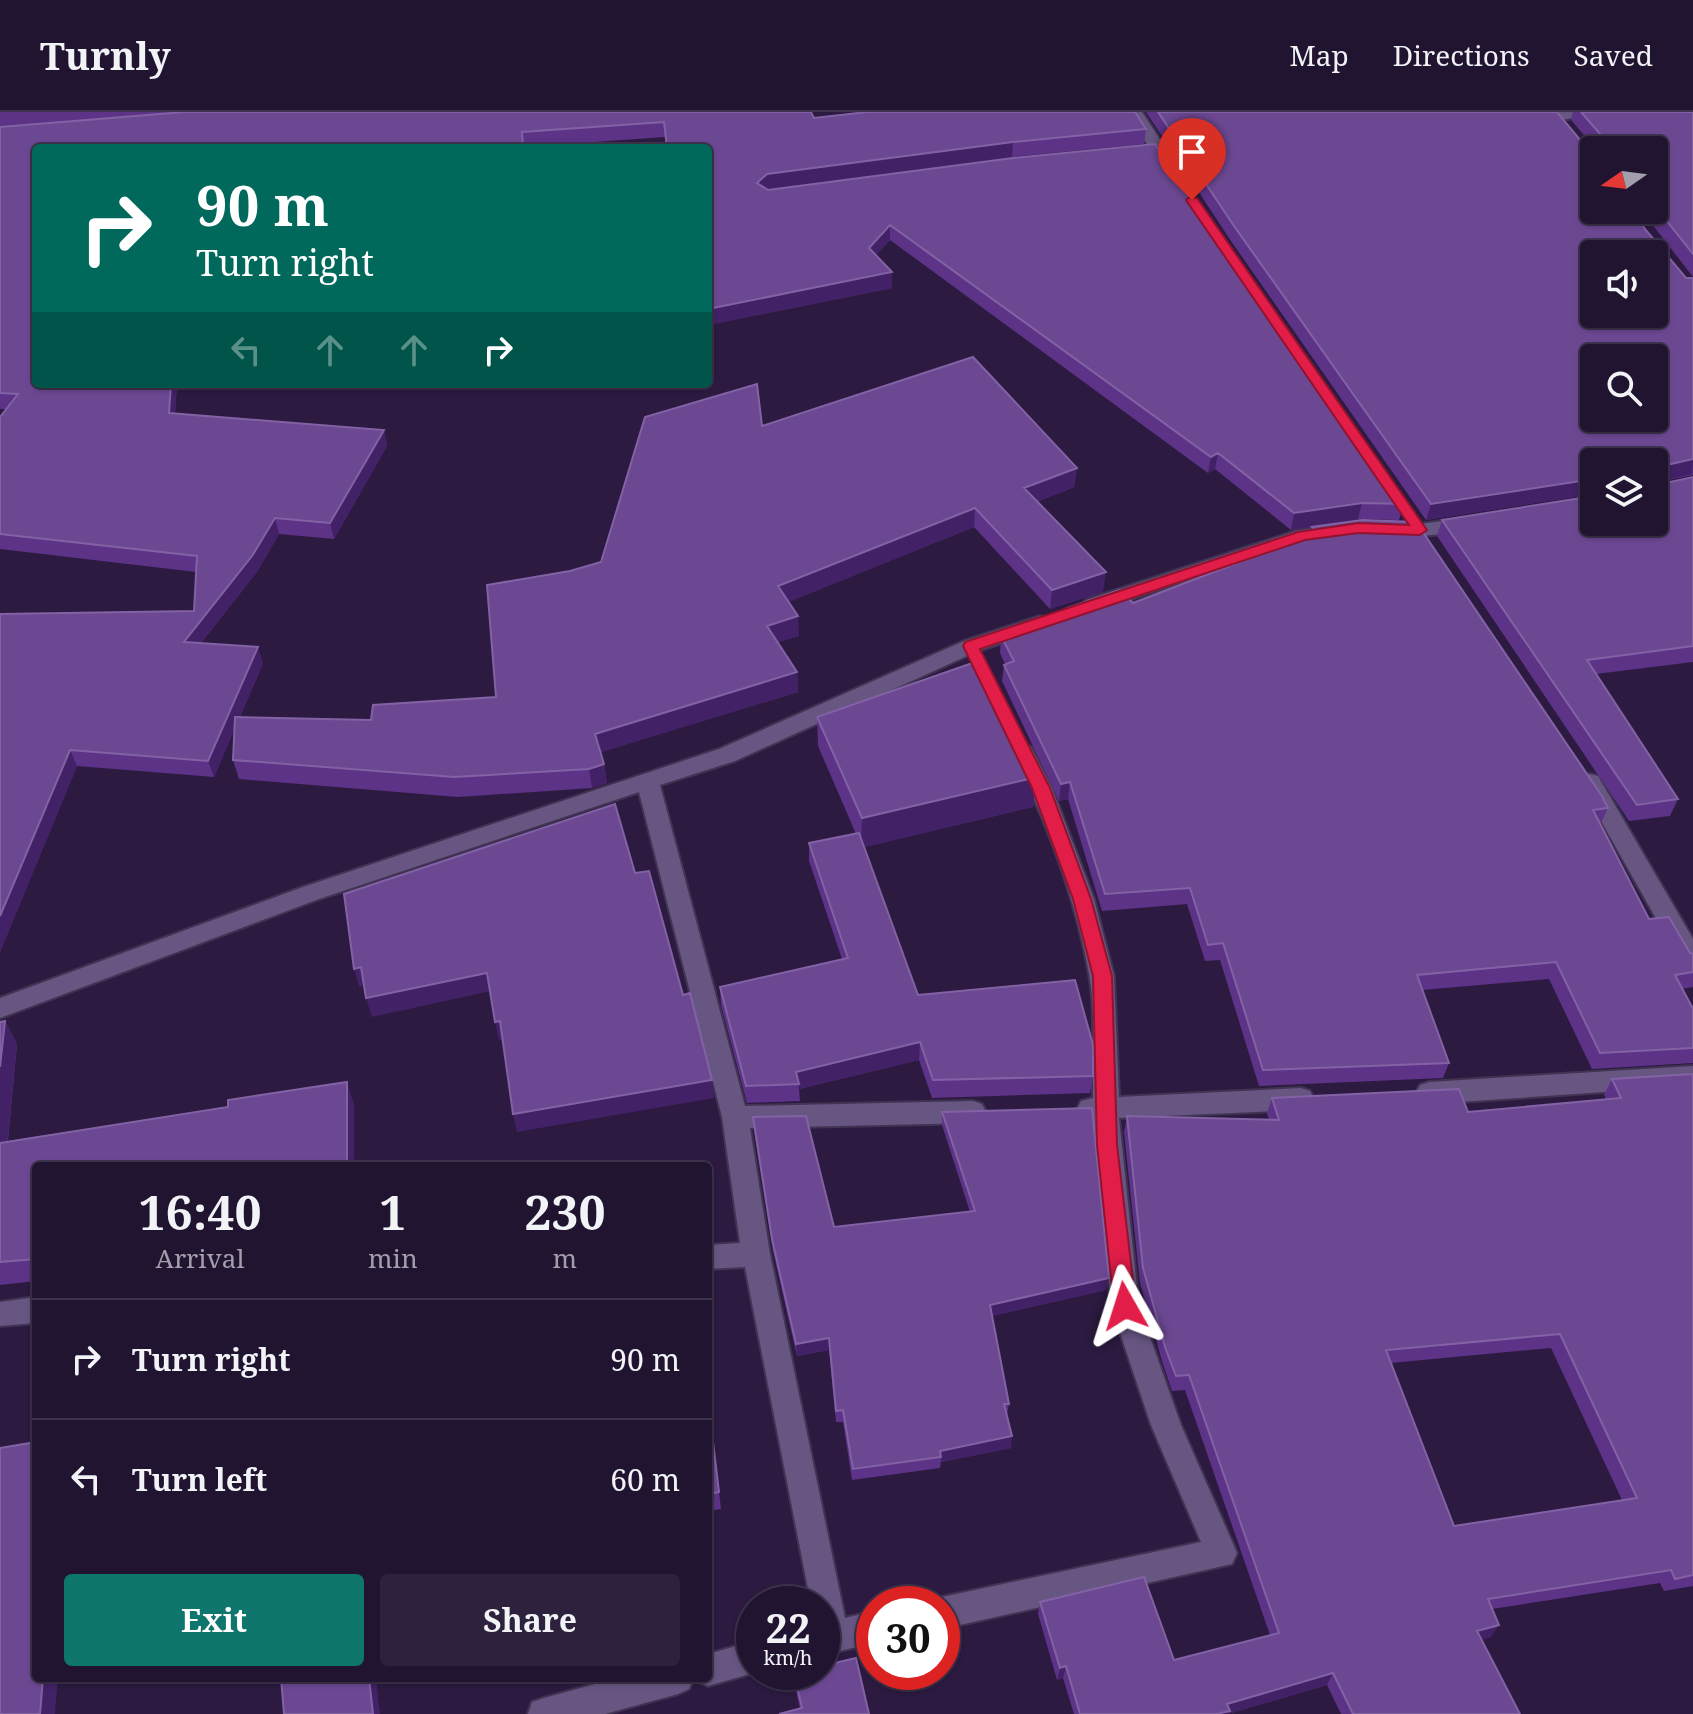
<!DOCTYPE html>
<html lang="en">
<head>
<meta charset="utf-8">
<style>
  body { margin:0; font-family:"Noto Serif",serif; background:#2d213d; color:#f1f3f6; height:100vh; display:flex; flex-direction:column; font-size:30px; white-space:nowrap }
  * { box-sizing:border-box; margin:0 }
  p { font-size:26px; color:#a29eab }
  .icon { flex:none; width:44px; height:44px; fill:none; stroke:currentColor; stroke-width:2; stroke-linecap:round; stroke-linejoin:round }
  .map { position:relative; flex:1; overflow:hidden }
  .side { position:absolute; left:32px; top:1050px; width:680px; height:520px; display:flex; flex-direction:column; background:#211431; border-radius:8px; box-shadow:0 2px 6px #0004,0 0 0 2px #3e334d }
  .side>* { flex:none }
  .guide { position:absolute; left:32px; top:32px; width:680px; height:244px; border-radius:8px; box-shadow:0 2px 6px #0004,0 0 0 2px #3e334d; background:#00695c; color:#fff; overflow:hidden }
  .needle { width:52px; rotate:256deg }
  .tools { position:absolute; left:1580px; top:24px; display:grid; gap:16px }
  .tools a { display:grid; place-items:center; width:88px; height:88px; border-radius:8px; background:#211431; box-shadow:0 2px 6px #0004,0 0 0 2px #3e334d; font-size:40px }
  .speed { position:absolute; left:736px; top:1474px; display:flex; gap:16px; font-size:40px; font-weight:700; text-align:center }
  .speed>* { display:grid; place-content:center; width:104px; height:104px; border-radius:50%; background:#211431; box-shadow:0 2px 6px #0004,0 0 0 2px #3e334d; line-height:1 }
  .speed small { font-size:20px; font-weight:400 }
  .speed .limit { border:12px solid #d22; background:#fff; color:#111 }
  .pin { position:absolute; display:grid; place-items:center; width:68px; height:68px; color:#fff; margin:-82px -34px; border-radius:50% 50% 50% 0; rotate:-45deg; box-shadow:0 0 8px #0007 }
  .pin .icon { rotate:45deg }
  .me { position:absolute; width:88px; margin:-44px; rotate:354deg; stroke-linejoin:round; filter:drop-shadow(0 0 6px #0008) }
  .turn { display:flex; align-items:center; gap:28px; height:168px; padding:0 32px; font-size:36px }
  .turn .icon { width:104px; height:104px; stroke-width:2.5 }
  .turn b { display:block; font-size:56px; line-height:68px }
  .lanes { display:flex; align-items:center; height:76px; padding:0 32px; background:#0003; justify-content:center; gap:40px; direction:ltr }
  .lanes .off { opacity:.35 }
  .eta { display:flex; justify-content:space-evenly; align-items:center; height:136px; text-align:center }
  .eta b { font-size:48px; font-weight:700; line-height:56px }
  .cta { display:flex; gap:16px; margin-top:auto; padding:16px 32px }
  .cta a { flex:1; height:92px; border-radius:8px; background:#0f766e; color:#fff; font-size:32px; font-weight:700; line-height:92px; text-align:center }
  .cta a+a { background:#2d213d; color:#f1f3f6 }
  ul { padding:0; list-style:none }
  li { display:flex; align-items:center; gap:24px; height:120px; padding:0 32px; border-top:2px solid #3e334d }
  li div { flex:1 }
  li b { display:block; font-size:30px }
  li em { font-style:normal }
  header { display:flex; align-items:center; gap:48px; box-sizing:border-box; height:112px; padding:0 40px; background:#211431; border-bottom:2px solid #3e334d }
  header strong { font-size:38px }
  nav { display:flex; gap:44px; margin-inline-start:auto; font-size:28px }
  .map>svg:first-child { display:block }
</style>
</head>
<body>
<header>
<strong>Turnly</strong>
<nav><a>Map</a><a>Directions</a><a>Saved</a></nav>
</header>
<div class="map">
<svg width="1693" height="1602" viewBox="0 0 1693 1602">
  <rect width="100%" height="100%" fill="#2c1a41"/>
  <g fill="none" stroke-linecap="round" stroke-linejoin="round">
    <defs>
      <path id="minor" d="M1126 0H1142L1180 58 1178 61H1166Z
        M1548 0H1587C1579 7 1559 9 1549 6Z
        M1472 405 1479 407 1482 411 1479 415C1460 420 1393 432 1380 417L1390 411 1420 412Z
        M1341 412 1351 418 1348 422 1306 429 1093 500 1083 493 1086 488 1296 419Z
        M1040 504 1050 511 1047 516 978 539 735 649 660 673 745 994 973 989 982 992 986 1000 982 1008 973 1011 750 1016 770 1142 845 1506 874 1499V1531L822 1543V1492H811L745 1155 708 1157V1133L740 1131 722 1005 639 680 319 787 0 906V886L303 775 719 637 964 529Z
        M1023 632 1031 635 1052 676 1094 787 1114 864 1119 985 1301 976 1310 979 1314 987 1310 995 1301 998 1119 1006 1139 1194 1181 1313 1237 1441 1232 1452 942 1517V1492H930L942 1485 1201 1430 1151 1313 1111 1194 1093 1008 1081 1005 1077 997 1081 989 1093 986C1092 946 1096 901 1089 862 1076 787 1046 708 1012 640L1015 635Z
        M1590 662 1598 664 1693 827V858L1684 856 1579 670 1582 664Z
        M1693 954V974L1429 992 1420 989 1416 981 1420 973 1429 970Z
        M36 1185V1211L0 1214V1190Z
        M754 1529V1560H757L708 1574 697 1569 695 1566H708V1542Z
        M617 1566H694L689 1577 678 1582 605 1602H528L532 1590 544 1586Z"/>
    </defs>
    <use href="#minor" stroke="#413352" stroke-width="4"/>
    <use href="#minor" fill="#675682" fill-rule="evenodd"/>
  </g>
  <path fill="#5c3387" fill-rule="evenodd" d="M0 0H181L0 15Z
    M1146 0H1557L1586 35 1595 36 1571 8 1573 0H1693V165L1641 98H1654V38H1594L1645 117 1686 166H1693V363L1658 370 1661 372 1693 365V550L1596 562 1678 687 1670 704 1629 709 1437 424 1442 408 1654 410 1594 350V382L1426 408 1231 129Z
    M814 6 1146 17 1144 32 1012 45 767 77 1013 46 1404 392 1399 408 1358 407 1291 418 1215 357 1208 361 890 128 876 143 892 160V176L708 213V36H666L665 25 524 35V36H36V272H177L175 302 384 318 387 334 334 427 279 422 257 460 201 531 263 551 240 605 371 608 496 585 570 459 601 450 762 314 1077 356 1074 375 1037 390 1103 480 1050 497 974 415 788 490 799 524 778 530 797 560 798 580 601 640 604 652 607 671 592 676 458 685 239 667 233 648 234 618 214 665 77 654 0 840V502L194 499 196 460 0 437V305L6 297H0V15Z
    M1312 415 1608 696 1600 713 1649 807 1690 841 1693 842V875L1682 877 1693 897V951L1592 957 1549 867 1422 878 1449 951 1443 966 1259 974 1220 848 1205 849 1187 792 1102 799 1068 687 1059 689 1002 569 1004 553 1005 552 1000 541 1001 524 1066 500 1067 496 1133 491 1310 423Z
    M817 605 1037 665 1033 695 864 735 918 883 1093 964 1090 981 932 986 919 948 799 977 800 989 747 991 721 893 720 875 842 847 809 749V731L856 722 818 634Z
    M5 909 17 932 8 1029 228 995 354 992 36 1054V1169L0 1173V910Z
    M1693 962V1474L1664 1479 1660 1471 1492 1497 1491 1525 1481 1528 1520 1602H1341L1327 1573 1228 1602H1074L1063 1566 1057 1568 1038 1502 1040 1490 1174 1548 1270 1523 1185 1278 1172 1279 1162 1249 1140 1171 1124 1020 1127 1004 1269 1008 1267 1001 1272 986 1468 1000 1606 987 1604 983 1612 967ZM1551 1236 1622 1388 1454 1414 1391 1251Z
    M942 1000 1106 1178 992 1204 1009 1292 1007 1303 1011 1336 941 1350 940 1356 852 1368 843 1310H836L829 1238 797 1244 773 1139 754 1018 753 1005 834 1115 970 1100 942 1013Z
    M708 1288 721 1397 708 1399Z
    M794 1561 869 1602 800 1597 795 1574Z"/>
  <path fill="#422166" d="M1013 30 1012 45 768 77 757 71 767 62Z
    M890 113V128L869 151V136Z
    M892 160V176L708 213V197Z
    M171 272H177L174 317 169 301Z
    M384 318 387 334 334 427 330 411Z
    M1218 341 1215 357 1208 361 1211 345Z
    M1693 347 1692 362 1654 371 1658 355Z
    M1077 356 1074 375 1022 396 1024 376Z
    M1594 367V382L1426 408 1431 392Z
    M1362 391 1358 407 1291 418 1294 401Z
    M975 396 974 415 779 494 778 474Z
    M275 406 279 422 257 460 189 546 184 530Z
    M1106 460 1103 480 1050 497 1052 478Z
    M798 504 799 524 768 533 767 514Z
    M258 535 263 551 214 665 208 649Z
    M797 560 798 580 598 641 595 622Z
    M70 638 77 654 0 840V804Z
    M604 652 607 671 592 676 589 657Z
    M1037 665 1033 695 861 736 862 706Z
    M1070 670 1068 687 1059 689 1061 672Z
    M361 855 366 873 359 875 354 857Z
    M487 861 491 879 372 905 366 886Z
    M5 909 17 932 5 1054 0 1045V955Z
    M500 909 504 927 499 928 495 910Z
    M920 930 919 948 799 977 796 960Z
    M712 968 714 986 517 1020 513 1002Z
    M347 970 354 992V1054H347Z
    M1109 1166 1106 1178 988 1205 990 1193Z
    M829 1226V1238L797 1244 796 1232Z
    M1012 1324 1011 1336 941 1350V1345L940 1339Z
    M1499 1513 1491 1525 1469 1532 1477 1519Z
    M1066 1554 1063 1566 1057 1568 1060 1556Z
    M1333 1561 1327 1573 1228 1602H1216L1227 1592Z
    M43 1566H58L55 1602H40Z
    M369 1566H376L380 1602H373Z"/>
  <path fill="#6c4893" stroke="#8262a4" stroke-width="2" fill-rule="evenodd" d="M184 0H811L814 6 867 0H1135L1146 17 1013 30 767 62 757 71 768 78 1013 46 1155 32 1404 392 1362 391 1294 401 1218 341 1211 345 890 113 869 136 892 160 708 197V36H667L664 10 522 20 523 36H36V272H171L169 301 384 318 330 411 275 406 252 444 184 530 258 535 208 649 70 638 0 804V502L194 499 197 444 0 422V305L18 282 0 281V15Z
    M1158 0H1557L1586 35 1598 37 1602 34 1601 23 1581 0H1693V142L1654 93V38H1594V98H1633L1645 117 1686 166H1693V347L1658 355 1657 369 1661 372 1693 365V534L1587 548 1678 687 1637 693 1442 408 1594 384V410H1654V350H1594V367L1431 392 1234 114ZM1594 142H1654V202H1594ZM1594 246H1654V306H1594Z
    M973 245 1077 356 1024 376 1106 460 1052 478 975 396 778 474 798 504 767 514 797 560 595 622 604 652 589 657 454 665 233 648 235 605 371 608 373 593 496 585 487 473 570 459 601 450 645 305 757 272 762 314Z
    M1362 408 1416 410 1602 684 1608 696 1593 698 1649 807 1669 805 1690 841 1693 842V860L1675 863 1693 897V936L1600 941 1556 850 1417 863 1449 951 1263 958 1223 831 1208 833 1190 776 1105 782 1070 670 1061 672 1004 553 1014 549 1001 524 1069 499 1067 496 1120 478 1133 491 1318 420 1312 415Z
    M981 548 1037 665 862 706 817 605Z
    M615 692 635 761 649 759 683 883 690 881 712 968 513 1002 500 909 495 910 487 861 366 886 361 855 354 857 344 782Z
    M859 721 918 883 1075 868 1093 933V964L933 968 920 930 796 960 799 972 746 974 720 875 848 846 809 731Z
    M5 909 0 955V910Z
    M1693 962V1463L1675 1467 1671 1458 1488 1487 1499 1513 1477 1519 1520 1602H1353L1333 1561 1227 1592 1230 1599 1216 1602H1080L1066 1554 1060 1556 1040 1490 1144 1465 1174 1548 1279 1521 1189 1263 1176 1264 1165 1235 1143 1156 1127 1004 1279 1008 1272 986 1459 977 1468 1000 1621 986 1612 967ZM1560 1222 1637 1386 1454 1414 1386 1238Z
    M347 970V1054H36V1147L0 1150V1031L228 995V988Z
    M1092 996 1109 1166 990 1193 1009 1292H1004L1012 1324 940 1339 941 1345 853 1357 843 1298 836 1299 829 1226 796 1232 772 1127 753 1005 806 1004 834 1115 975 1099 942 1000Z
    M708 1288 719 1380 708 1382Z
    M36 1330V1566H43L40 1602H0V1336Z
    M856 1546 869 1602H779L802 1596 794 1561 822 1560V1554Z
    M281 1566H369L373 1602H284Z"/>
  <path fill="#e11d48" stroke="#92132f" stroke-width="2" d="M1188 86H1197L1427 418 1420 423 1358 421 1305 428 980 537 1050 676 1091 787 1112 864 1117 1033 1136 1194 1133 1201 1125 1203 1117 1201 1114 1194 1097 1033 1093 864 1073 787 1032 676 963 534 965 530 1298 420 1358 411 1409 413 1186 88Z"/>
</svg>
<div class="tools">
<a><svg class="needle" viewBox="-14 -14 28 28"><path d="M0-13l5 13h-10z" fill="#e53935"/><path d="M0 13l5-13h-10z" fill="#a29eab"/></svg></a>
<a><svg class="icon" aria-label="sound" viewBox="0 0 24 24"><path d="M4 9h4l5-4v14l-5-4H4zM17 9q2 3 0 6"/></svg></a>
<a><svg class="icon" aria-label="search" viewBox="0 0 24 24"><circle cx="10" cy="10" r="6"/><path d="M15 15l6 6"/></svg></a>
<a><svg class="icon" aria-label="layers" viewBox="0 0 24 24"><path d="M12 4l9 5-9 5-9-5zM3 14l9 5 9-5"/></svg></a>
</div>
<div class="speed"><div>22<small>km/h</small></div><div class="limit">30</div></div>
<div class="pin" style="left:1192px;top:88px;background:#d93025"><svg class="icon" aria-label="arrive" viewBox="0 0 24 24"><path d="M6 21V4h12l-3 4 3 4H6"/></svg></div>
<svg class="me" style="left:1125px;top:1194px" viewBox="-20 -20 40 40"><path d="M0-17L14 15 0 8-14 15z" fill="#e11d48" stroke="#fff" stroke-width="4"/></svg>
<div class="guide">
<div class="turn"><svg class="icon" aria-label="right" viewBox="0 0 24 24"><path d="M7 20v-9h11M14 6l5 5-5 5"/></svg><div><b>90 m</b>Turn right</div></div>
<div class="lanes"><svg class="icon off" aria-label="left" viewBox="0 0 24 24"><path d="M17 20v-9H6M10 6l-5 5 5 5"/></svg><svg class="icon off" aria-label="ahead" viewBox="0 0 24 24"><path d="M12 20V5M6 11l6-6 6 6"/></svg><svg class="icon off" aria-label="ahead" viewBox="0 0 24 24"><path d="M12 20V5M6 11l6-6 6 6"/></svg><svg class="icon" aria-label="right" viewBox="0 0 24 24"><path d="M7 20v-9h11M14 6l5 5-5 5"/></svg></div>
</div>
<section class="side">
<div class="eta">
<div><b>16:40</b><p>Arrival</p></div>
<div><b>1</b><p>min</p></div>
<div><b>230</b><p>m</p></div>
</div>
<ul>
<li><svg class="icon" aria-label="right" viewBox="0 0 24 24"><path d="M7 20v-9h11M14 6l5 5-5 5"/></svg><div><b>Turn right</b></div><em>90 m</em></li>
<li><svg class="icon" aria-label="left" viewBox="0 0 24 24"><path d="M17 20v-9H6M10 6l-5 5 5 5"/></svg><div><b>Turn left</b></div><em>60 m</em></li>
</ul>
<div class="cta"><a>Exit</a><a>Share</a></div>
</section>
</div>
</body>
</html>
